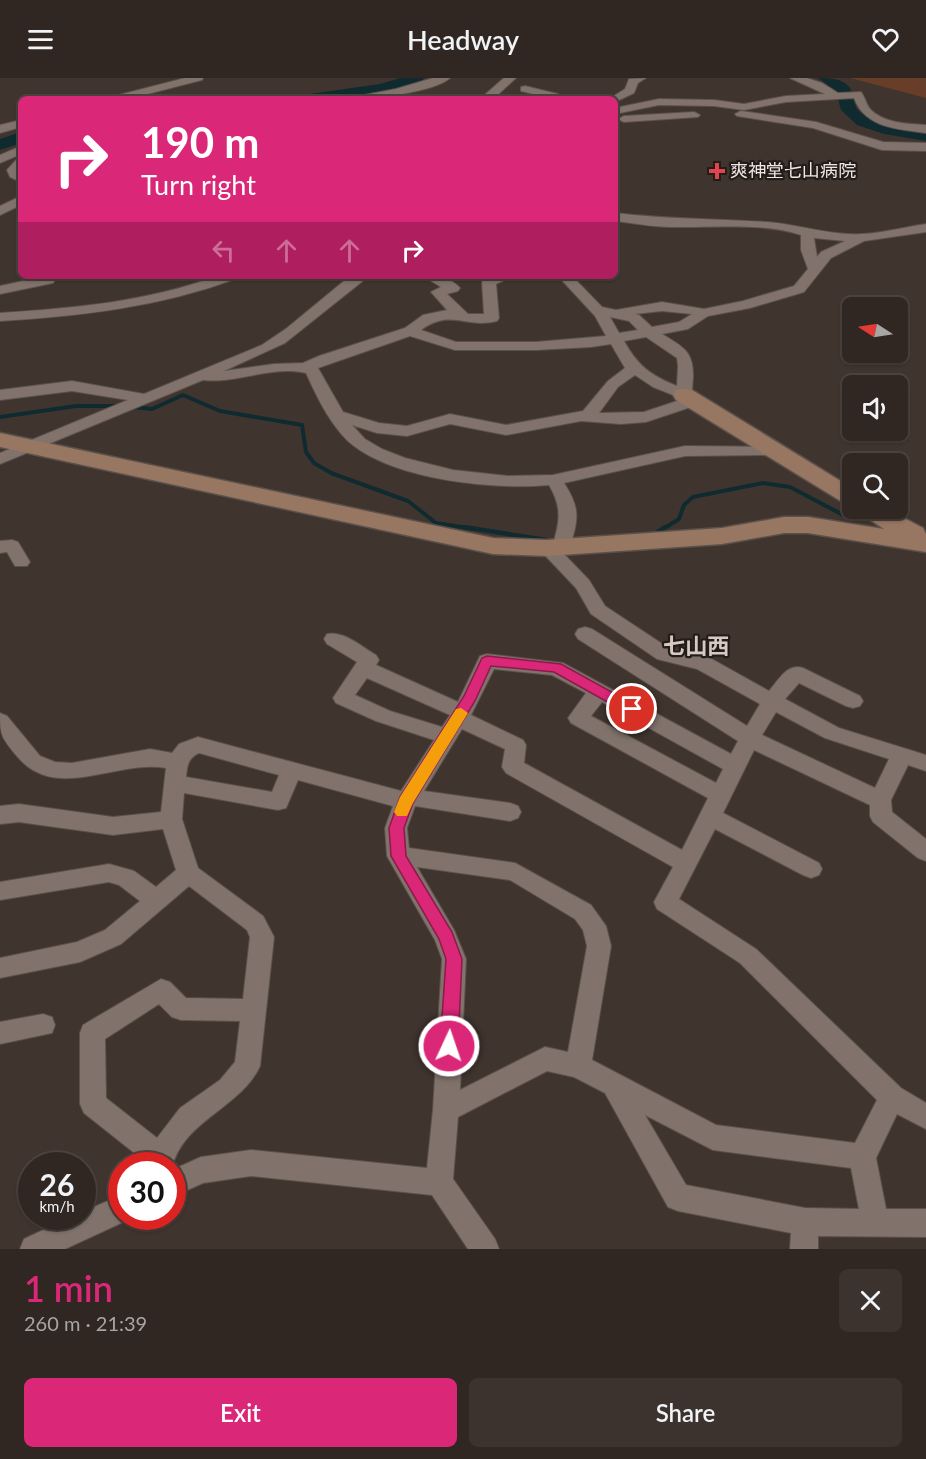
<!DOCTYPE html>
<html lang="en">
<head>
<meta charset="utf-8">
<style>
  body { margin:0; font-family:Lato,"Noto Sans JP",sans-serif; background:#3c332f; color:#f1f3f6; height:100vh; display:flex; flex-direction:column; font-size:22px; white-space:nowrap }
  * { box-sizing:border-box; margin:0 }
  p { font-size:20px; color:#a8a5a5 }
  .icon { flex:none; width:33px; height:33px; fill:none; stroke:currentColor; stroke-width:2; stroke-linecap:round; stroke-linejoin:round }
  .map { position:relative; height:1171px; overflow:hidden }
  .details { display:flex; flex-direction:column; background:#302722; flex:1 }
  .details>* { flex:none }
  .hud { position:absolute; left:18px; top:18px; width:600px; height:183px; border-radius:9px; box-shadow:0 2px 4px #0004,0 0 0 2px #4b4440; background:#db2777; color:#fff; overflow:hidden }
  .needle { width:39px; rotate:282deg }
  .tools { position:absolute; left:842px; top:219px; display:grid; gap:12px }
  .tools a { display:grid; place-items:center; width:66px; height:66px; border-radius:9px; background:#302722; box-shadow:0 2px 4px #0004,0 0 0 2px #4b4440; font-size:30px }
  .speed { position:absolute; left:18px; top:1074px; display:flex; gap:12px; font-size:30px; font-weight:700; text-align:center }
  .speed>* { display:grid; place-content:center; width:78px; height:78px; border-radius:50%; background:#302722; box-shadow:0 2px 4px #0004,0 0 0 2px #4b4440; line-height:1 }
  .speed small { font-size:15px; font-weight:400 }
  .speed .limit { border:9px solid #d22; background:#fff; color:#111 }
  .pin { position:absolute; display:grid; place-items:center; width:51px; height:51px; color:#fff; margin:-26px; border:3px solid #fff; border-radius:50%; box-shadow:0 2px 6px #0007 }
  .me { position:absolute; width:66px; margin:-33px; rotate:3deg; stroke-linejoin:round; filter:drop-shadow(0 0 4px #0008) }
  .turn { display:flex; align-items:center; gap:21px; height:126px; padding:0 24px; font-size:27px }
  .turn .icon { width:78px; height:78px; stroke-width:2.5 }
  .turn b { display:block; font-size:42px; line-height:51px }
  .lanes { display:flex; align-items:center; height:57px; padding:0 24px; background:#0003; justify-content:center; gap:30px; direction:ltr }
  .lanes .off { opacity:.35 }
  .round { display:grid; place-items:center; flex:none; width:63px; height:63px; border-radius:9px; background:#3c332f }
  .headline { display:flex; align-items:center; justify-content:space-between; height:102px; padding:0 24px }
  h1 { font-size:36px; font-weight:600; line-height:45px; color:#db2777 }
  .cta { display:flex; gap:12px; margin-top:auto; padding:12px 24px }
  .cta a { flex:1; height:69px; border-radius:9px; background:#db2777; color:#fff; font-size:24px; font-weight:600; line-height:69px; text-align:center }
  .cta a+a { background:#3c332f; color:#f1f3f6 }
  header { display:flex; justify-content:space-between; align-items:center; height:78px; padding:0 24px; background:#302722; font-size:27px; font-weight:600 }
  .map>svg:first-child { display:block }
</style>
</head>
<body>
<header><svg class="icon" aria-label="menu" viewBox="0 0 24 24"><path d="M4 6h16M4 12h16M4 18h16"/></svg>Headway<svg class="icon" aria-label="heart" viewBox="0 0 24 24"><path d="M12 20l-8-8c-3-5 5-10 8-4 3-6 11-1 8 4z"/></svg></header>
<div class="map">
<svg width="926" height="1171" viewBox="0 0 926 1171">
  <rect width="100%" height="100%" fill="#40342e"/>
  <path fill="#683e28" d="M850 0H926V20Z"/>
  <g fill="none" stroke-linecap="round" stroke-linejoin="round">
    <path stroke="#102b30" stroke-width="4" d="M133 329 152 331 183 317 220 333 302 347 306 374 314 385 331 395 408 423 436 445 474 451
      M0 339 76 328H119
      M663 451 679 441 684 427 693 419 763 405 790 409 847 439"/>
    <path stroke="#102b30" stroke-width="4.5" d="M464 449 546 462
      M653 457 665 449"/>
    <path fill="#102b30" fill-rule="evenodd" d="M400 0H424L422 3C378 18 347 21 301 21L309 16 380 6Z
      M818 0C835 0 850 1 854 20 855 26 855 29 859 33 876 49 905 50 926 53V63L884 56 857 47 841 32 836 13Z
      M21 54V65L0 72V61Z"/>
    <defs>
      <path id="street" d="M185 0H203L202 2 128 21H109L111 19Z
        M433 0H450C434 14 375 21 352 21L354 19 396 11Z
        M504 0H516L493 21H480Z
        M646 0 638 5 634 15 615 24V21H609L625 11 629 1Z
        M790 0H807L822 5 838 15 861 14C865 19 866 26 870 31 883 45 908 46 926 47V55C898 51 865 50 854 20L786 24 744 32 714 28 659 27 615 36V30L659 21 714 22 744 26 786 18 825 16Z
        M525 8 558 16 560 18 557 21H544L546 19 521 13V9Z
        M741 33 816 44 883 64 926 65V73L882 72 813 50 737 38 735 36Z
        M694 34 700 37 698 39 624 44 618 41 624 38Z
        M21 42V49L0 55V47Z
        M21 68V76L0 85V77Z
        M21 80V104L10 99 7 92 17 81Z
        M21 118V127L0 137V128Z
        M615 135C666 141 716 141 767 144 798 146 830 158 862 156 883 155 905 149 926 146V154L864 163 831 180 804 214 750 230 708 238 688 251 662 256C683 269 694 273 693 300 692 307 693 313 690 319L700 320 702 323 700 326 646 344 621 346 581 343 506 357 450 346 407 358 377 355 352 347 365 361 382 371 405 380 453 392 508 398 553 397 685 368 779 369 781 372 773 377 685 378 564 405C581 431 578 441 570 469L567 473 562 474 589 502 605 528 670 571 710 580 769 613C779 602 787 585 803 590L860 618 863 623 860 628 853 630 846 628 799 605 785 621 839 650 926 677V693L908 687 891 722 892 734 926 761V783L918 780 873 744 870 738V727L754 672 723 735 819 785 822 791 819 797 811 800 803 797 715 751 679 821 756 871 901 1010 926 1025V1051L897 1036 876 1080 886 1131H926V1159L818 1158V1171H790L791 1155 678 1133 668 1129 605 1015 574 999 547 993 458 1039 453 1101 495 1161 499 1171H468L432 1117 251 1098 203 1105 172 1119V1092L201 1079 251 1072 427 1090 433 1032 442 881 435 862 387 778 385 750 393 728 298 702 286 730 278 732 184 715 182 741 198 790 263 838 274 859 260 988C241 1030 182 1043 172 1090V1088H147V1085L84 1035 80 1026V955L83 947 161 901 170 904 186 920 243 921 250 859 247 852 189 808 121 866 80 884 0 900V880L77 864 105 852 140 823 119 807 109 804 0 822V804L109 786 134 793 156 809 176 792 163 751 113 757 19 744 0 746V728L19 726 113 739 161 734 166 690C116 681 55 726 16 677 2 660 0 658 0 635L7 638 40 678 55 684 72 685 150 671 172 675 179 666 198 659 401 713 434 662 376 643 336 625 333 620 357 584 327 566 324 561 327 556C343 552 362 569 376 577L379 582 376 587 458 624 480 578 487 576 563 585 731 676 738 663 578 561 575 556 578 551 585 549 592 551 747 648 760 626 697 591 657 581 591 536 576 510 538 470 541 466H553C560 443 562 429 549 407 493 412 399 402 354 368 332 351 317 319 306 295 272 287 237 306 203 302L0 386V375L128 322 72 313 0 322V312L72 303 144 316 262 267 287 250 344 203 352 198H369L285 265 224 293 274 286 303 285 319 278 405 250 423 237 447 232 431 214 441 209 423 198C437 198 450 199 460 210L458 213 447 216 468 236H484L482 204C490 196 502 198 513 198L496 206 499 240 497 243C465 251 451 230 421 252L456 264H536L606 258 595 238 558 198H572L602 229 616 232 662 224 704 231 743 223 794 208 808 191 801 172V157C762 144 711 150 671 149 652 149 633 145 615 143ZM814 160 845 163 821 174 817 179ZM662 233 692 236 679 244 652 249 639 237 635 236ZM610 239 629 243 638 252 619 255ZM410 258 455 272H536L591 269 611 266 625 290 608 303 583 333 506 347 450 336 407 348 379 345 343 334 318 290ZM646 259 677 280 678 288 677 308C650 297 638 288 624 263ZM635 297 653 309 683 321 644 334 599 335 618 309ZM494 591 552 597 586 615 568 640 571 645 708 720 682 772 524 685 526 667 523 662 471 637ZM367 600 450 637 442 649 390 633 355 617ZM602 624 723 691 716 705 591 638ZM776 634 825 660 889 681 875 710 762 657ZM462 651 505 671 502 689 506 695 673 789 654 824 657 831 740 885 877 1022 855 1065 716 1047 592 982 611 868 606 848 591 827 515 785 409 770 407 750 415 728 510 743 518 740 521 734 518 728 510 725 424 713ZM199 675 279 697 272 714 186 699C187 688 188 680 199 675ZM417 789 510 802 575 841 583 852 587 868 568 974 545 969 460 1012 466 881 454 852ZM159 926 172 939 181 942 240 943 235 984 220 1002 180 1030 157 1060 106 1020 105 961ZM645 1037 713 1072 851 1090 859 1131 805 1130 686 1107Z
        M47 198 53 199 55 202 53 205 0 216V208Z
        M217 198H237L235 201C159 229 81 238 0 243V235C74 230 147 224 217 198Z
        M12 462 18 464 30 484 27 488H15L7 474 0 475V463Z
        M43 936 52 939 55 947 52 955 0 966V944Z
        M122 1117V1138L132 1140 65 1171H20L24 1161 73 1138H82V1134Z"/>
      <path id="secondary" d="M684 311 692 312 852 410V427L844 425 676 322 673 317 676 312Z
        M0 355 493 460 547 462 722 450 784 439H808L884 451 860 435 856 430H885L923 450 926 456V474L808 455H784L722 466 547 478 493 476 0 369Z"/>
    </defs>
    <use href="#street" stroke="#5b514b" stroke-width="2"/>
    <use href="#secondary" stroke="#5b514b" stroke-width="3"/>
    <use href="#street" fill="#81736c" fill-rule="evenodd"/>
    <use href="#secondary" fill="#977662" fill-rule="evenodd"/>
  </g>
  <path fill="#db2777" stroke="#8e194d" stroke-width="1.5" d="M487 578 561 586 637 628 639 631 632 636 627 635 554 594 491 588 475 623 413 725 404 750 406 778 452 854 462 881 458 968 455 973 449 975 443 973 440 968 446 881 439 861 391 778 389 750 400 719 464 618 482 580Z"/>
  <path fill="#f59e0b" d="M461 630 468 635 413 725 407 738H397L394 734 400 719 456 631Z"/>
  <path fill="#e0444e" stroke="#231d1a" stroke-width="2" d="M714 84h6v6h6v6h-6v6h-6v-6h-6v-6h6z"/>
  <g text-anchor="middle" stroke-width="4.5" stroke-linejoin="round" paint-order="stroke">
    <g font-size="18" fill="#eee6e2" stroke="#231d1a" text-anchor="start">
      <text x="730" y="99">爽神堂七山病院</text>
    </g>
    <g font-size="22" font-weight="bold" fill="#d7c8c1" stroke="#231d1a">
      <text x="696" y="576">七山西</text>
    </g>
  </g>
</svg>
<div class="tools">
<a><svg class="needle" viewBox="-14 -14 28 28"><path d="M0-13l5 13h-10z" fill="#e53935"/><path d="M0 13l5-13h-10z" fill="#a8a5a5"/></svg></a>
<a><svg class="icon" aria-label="sound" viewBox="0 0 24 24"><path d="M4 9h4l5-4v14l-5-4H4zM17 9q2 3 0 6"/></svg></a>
<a><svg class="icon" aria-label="search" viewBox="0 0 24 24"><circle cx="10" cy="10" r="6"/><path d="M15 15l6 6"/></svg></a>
</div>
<div class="speed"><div>26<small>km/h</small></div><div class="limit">30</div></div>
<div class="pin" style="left:632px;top:631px;background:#d93025"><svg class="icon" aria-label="arrive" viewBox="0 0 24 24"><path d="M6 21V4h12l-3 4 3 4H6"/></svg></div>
<svg class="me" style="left:449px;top:968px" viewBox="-20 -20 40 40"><circle r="17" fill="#db2777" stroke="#fff" stroke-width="3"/><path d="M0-11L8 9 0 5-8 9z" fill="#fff"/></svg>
<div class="hud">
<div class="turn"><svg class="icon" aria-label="right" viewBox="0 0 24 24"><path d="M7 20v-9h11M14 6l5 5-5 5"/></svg><div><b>190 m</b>Turn right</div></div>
<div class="lanes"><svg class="icon off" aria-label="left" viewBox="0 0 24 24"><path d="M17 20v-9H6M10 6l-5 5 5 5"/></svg><svg class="icon off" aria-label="ahead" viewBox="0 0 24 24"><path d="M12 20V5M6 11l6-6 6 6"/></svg><svg class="icon off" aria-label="ahead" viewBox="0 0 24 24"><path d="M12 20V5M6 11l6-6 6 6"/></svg><svg class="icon" aria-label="right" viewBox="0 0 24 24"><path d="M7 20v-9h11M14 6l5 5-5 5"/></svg></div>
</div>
</div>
<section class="details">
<div class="headline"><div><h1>1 min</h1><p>260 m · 21:39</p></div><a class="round"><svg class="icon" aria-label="close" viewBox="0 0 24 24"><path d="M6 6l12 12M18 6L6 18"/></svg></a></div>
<div class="cta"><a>Exit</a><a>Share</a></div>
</section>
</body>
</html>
